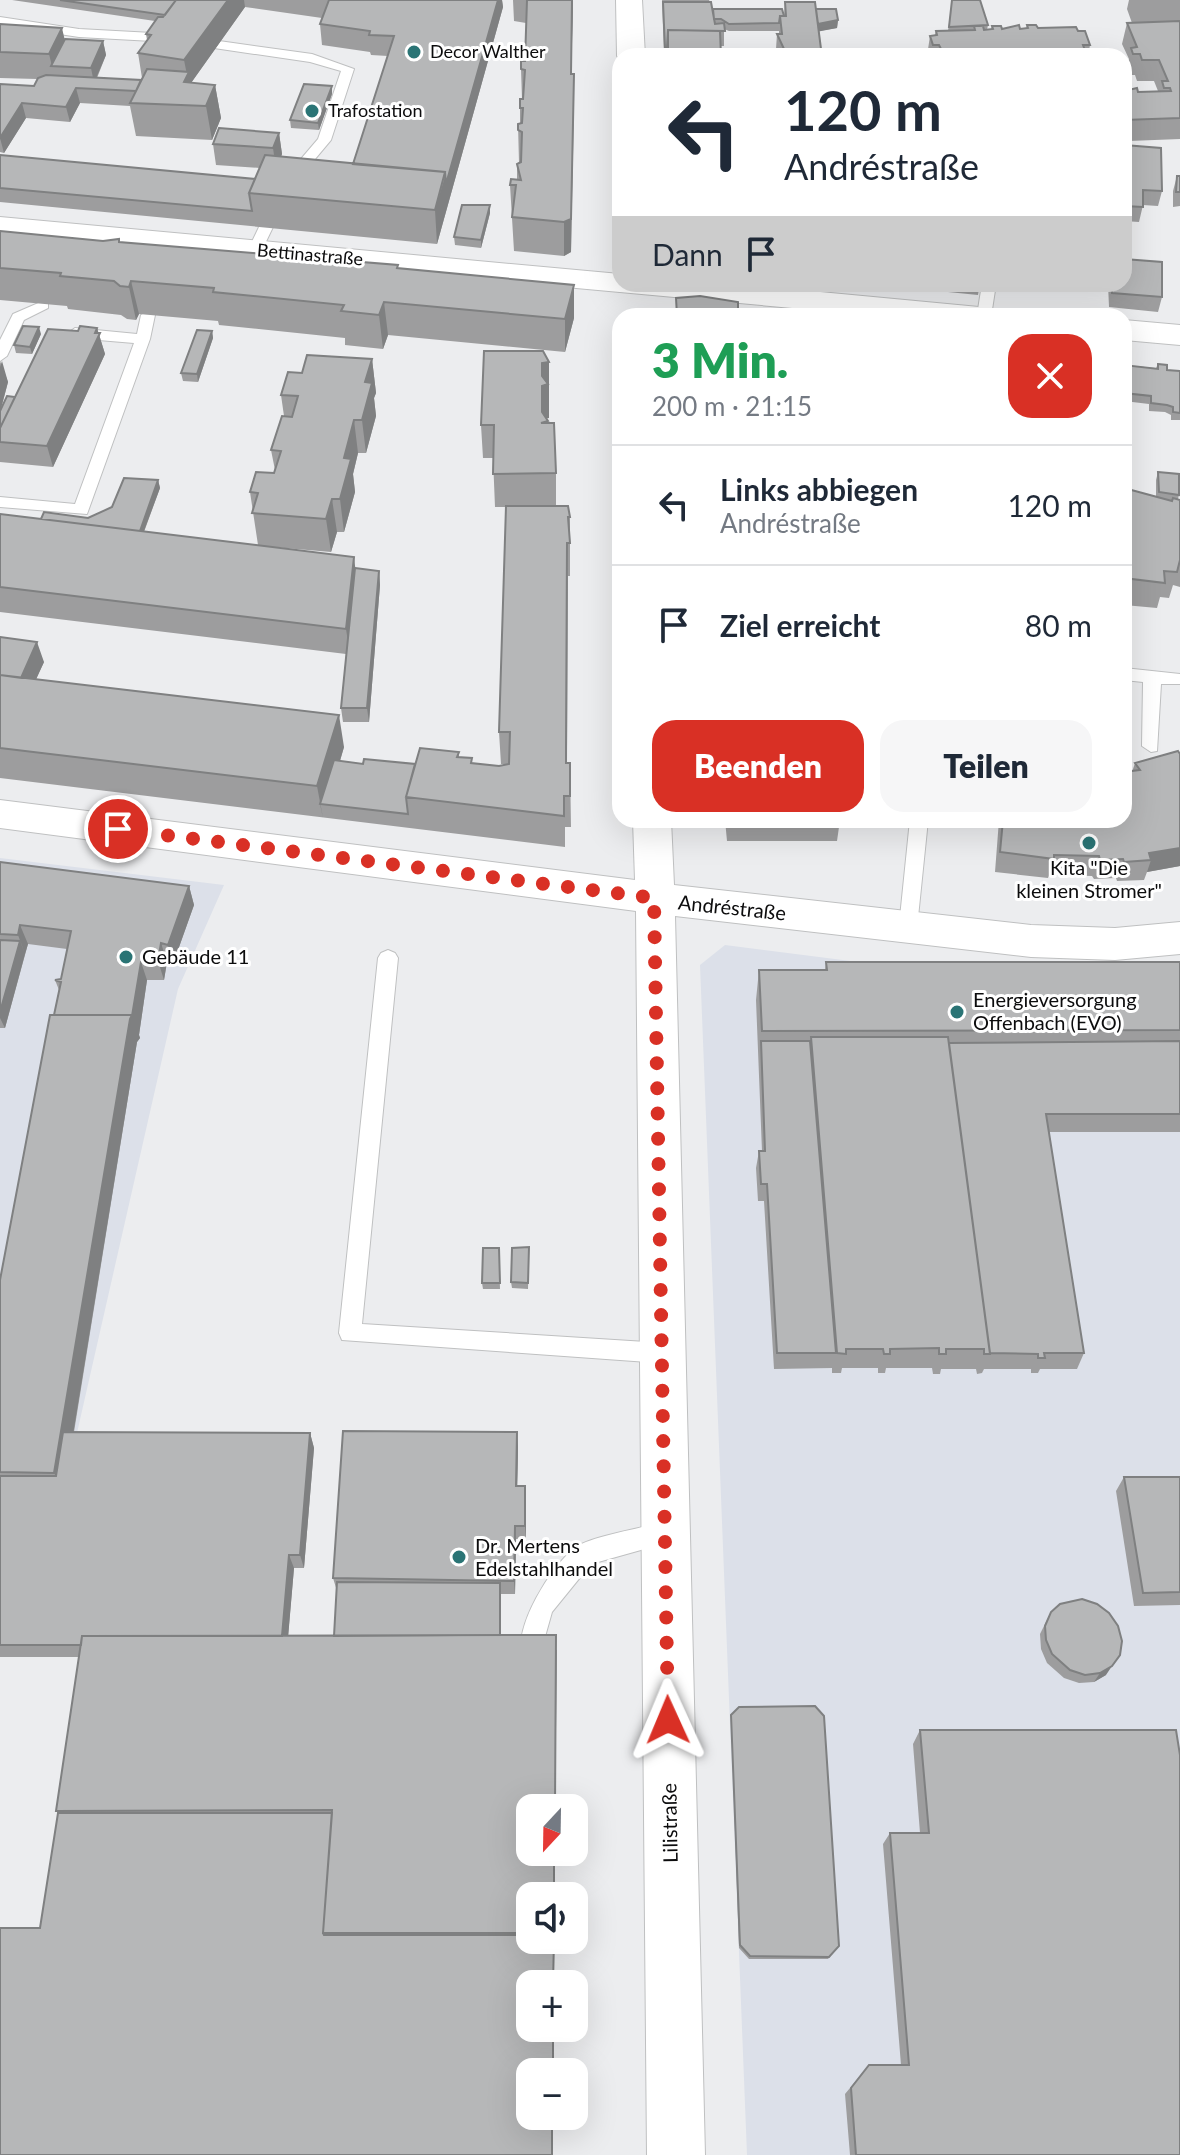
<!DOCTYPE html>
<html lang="de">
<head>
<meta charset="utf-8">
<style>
  body { margin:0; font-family:Lato,sans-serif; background:#f6f6f7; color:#1f2937; height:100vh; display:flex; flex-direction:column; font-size:30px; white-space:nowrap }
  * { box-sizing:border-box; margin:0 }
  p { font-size:26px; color:#747a83 }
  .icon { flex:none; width:44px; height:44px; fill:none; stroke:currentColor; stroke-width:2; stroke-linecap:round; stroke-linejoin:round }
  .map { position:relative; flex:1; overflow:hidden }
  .side { position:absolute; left:612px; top:308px; width:520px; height:520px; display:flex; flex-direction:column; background:#fff; border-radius:24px; box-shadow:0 8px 32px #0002 }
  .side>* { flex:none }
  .hud { position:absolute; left:612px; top:48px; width:520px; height:244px; border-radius:24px; box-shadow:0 8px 32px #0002; background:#fff; color:#1f2937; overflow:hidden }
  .needle { width:52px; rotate:202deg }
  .tools { position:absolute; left:516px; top:1794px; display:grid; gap:16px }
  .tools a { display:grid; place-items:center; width:72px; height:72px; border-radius:16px; background:#fff; box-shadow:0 8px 32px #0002; font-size:40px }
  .pin { position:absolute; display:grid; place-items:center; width:68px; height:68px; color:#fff; margin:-34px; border:4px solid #fff; border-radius:50%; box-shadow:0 2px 8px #0007 }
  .me { position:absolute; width:88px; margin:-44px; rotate:359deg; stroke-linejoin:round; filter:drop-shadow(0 0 6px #0008) }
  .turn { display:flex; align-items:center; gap:28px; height:168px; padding:0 40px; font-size:36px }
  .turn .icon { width:104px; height:104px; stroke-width:2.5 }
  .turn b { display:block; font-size:56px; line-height:68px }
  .then { display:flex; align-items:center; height:76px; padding:0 40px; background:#0003; gap:16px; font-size:30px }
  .round { display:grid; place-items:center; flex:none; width:84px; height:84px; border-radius:24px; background:#f6f6f7 }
  .head { display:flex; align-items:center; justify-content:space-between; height:136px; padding:0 40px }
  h1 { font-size:48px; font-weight:800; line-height:60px; color:#1e9e55 }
  .primary-button { display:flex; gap:16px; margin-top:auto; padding:16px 40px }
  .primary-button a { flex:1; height:92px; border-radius:24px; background:#d93025; color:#fff; font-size:32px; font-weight:800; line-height:92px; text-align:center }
  .primary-button a+a { background:#f6f6f7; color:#1f2937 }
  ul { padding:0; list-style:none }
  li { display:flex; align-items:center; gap:24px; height:120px; padding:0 40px; border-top:2px solid #e0e1e3 }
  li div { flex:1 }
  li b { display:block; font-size:30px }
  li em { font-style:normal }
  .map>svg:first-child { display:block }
</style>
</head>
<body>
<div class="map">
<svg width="1180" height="2155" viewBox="0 0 1180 2155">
  <rect width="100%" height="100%" fill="#ecedef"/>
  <path fill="#dce0e9" d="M0 858 224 885 178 989 64 1490H0Z
    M725 945 1008 981 1180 982V2155H747L700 965Z"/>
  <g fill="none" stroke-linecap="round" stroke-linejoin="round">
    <defs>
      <path id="service" d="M0 17 79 29 171 34 177 38 171 42 79 37 0 25Z
        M219 41 312 54 354 69 331 140 295 183 283 180 318 139 341 71 310 62 214 48 213 45Z
        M266 223 273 227 262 250 260 253H250L248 250 259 227Z
        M982 284H996L991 316H977Z
        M43 301 48 302V308L24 320 7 356 0 361V340L13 314Z
        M148 311 155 315 150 339 87 514 0 507V497L75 504 134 343 75 338 68 333 75 328 137 334 141 315Z
        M1124 668 1180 674V684H1161L1157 751 1151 752 1142 746 1143 682 1124 680Z
        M910 820H928L917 927 915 932H901L899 927Z
        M388 950 395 953 398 958 362 1324 662 1343 670 1346 673 1353 670 1360 662 1363 342 1340 339 1333 378 958 381 953Z
        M665 1522 673 1525 677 1533 673 1541 591 1564 552 1612 539 1658 531 1662 523 1658C511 1630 552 1564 576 1547 590 1537 645 1527 665 1522Z"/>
      <path id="minor" d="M616 0H642L645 56H620V60L617 56Z
        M0 217 620 274V284H735L979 307 990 309 994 316H880L0 235Z
        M1124 320 1180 325V345L1124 340Z
        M0 800 635 880 633 820H671L674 885 1031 925 1115 928 1180 922V954L1115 960 1031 957 675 916 705 2155H647L636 911 0 828Z"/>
    </defs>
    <use href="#service" stroke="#bfc0c1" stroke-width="2"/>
    <use href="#minor" stroke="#bfc0c1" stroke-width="2"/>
    <use href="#service" fill="#fff" fill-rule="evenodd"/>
    <use href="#minor" fill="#fff" fill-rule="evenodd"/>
  </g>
  <path fill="#9d9d9e" d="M12 0H502L503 7 437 244 0 202V155L255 179 260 168 216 165 213 144 279 133 282 154 281 157 353 164 388 56 371 55 370 52 322 45 320 24 322 18 245 7 191 83 215 85 221 118 212 140 136 136 130 106 80 103 70 122 26 118 4 153 0 152V84L34 86 37 79 0 78V24L64 40 103 41 106 55 97 78 141 80 142 78 138 53 147 40 146 34 155 21Z
    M513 0H573L571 74 574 107 571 252 564 256 514 251 510 185 517 180V164L519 163 518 124H520V99H522L521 69 525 61 526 23 514 21Z
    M662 0H709L713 9 784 16 785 2 816 9 838 20 837 28 819 31 821 49 841 56H779L776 49 777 34H779V31H729L724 29V46H720L721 56H664Z
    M952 0 988 25 987 30 991 29 992 26 1002 29H1026L1027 25 1038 28 1078 31 1090 45 1088 56H927L930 36 935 35 936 31H948Z
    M1129 0H1180V139L1129 141V146L1162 191 1158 206 1143 205 1139 222 1124 221V91H1158L1154 81H1137L1135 75H1129L1126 68 1129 59 1122 44 1127 23H1132L1127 9Z
    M332 94 319 130 291 128 290 120Z
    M1177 176H1180V206L1173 207V191Z
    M490 205V213L481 248 455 245 454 237Z
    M0 231 574 285V318L565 352 388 335 383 349 345 345V338L219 325 218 321 139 314 136 320 127 319 121 315 68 309 67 306 0 300Z
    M918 284H980L978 295 918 289Z
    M1108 284H1124L1162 297 1158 312 1109 307Z
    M97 328 105 354 53 467 0 462V361L8 382 1 409 15 397 78 331Z
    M212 331 213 338 198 382 183 381 181 373Z
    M41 334 32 354 16 353 14 345Z
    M372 359 376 393 374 398 376 416 366 453H358L353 474 355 492 344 532H337L331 552 273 547 355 568 379 571 380 585 369 722H343L341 708 346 654 0 612V514L41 519 88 518 112 507 158 480 160 488 144 532 258 545 250 492 274 473 275 470 271 450 284 416 281 395 302 373Z
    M549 362V418H546L556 473V506L570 517V576H568L567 763H570L571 827H565V847L0 778V637L44 662 36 679 344 747 340 761 363 764H415L459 752V757L473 763 499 766 509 764H501L499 732 506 507H495L493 458H483L481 425Z
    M1158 364 1167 370 1180 371V420H1171V415L1165 412 1149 411V404L1124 401V365L1156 368Z
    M1158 472 1179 495 1178 499 1180 500V587L1173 585 1169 598 1160 597 1157 608 1124 605V488L1156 497V480Z
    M1180 754V866L1147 872 1144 880 1117 881 1116 878 1094 879 1092 876 1049 875 1048 878 995 872 999 820H1124L1132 772 1135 763Z
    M725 820H838L839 827 837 841H727Z
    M0 862 189 886 194 905 173 964 167 962 164 980H147L139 1035 140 1038 137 1042 74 1432 310 1433 314 1448 304 1568H294L288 1636H334L337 1591 333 1578 517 1432 518 1447 517 1486 526 1500V1540L516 1539 515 1594H501V1635L557 1650 555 1808H530L555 1852V1896H530V2116H553V2155H0L40 1928 58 1813 56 1811 79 1657H0V1280L59 990 55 980 61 979 67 949 28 944 5 1028H0Z
    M826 962H1180V1132H1049L1084 1353 1077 1369H1040L1038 1373H1031V1369H984L982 1373 977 1374 976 1369H941L940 1374H933L932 1368H886L885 1373H878V1368H842L841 1373H832V1368L774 1369 764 1201H758L756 1168 759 1151H762L756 1000 759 970H825Z
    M529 1247 528 1289 512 1288 511 1282Z
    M499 1248 500 1289H483L482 1283Z
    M1124 1477H1180V1605L1134 1606 1116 1491Z
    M1051 1612 1106 1675 1094 1682 1079 1683 1064 1678 1047 1663 1041 1649 1040 1634Z
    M731 1715 839 1946 828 1959H749L739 1948Z
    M920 1730 1180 2155H850L845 2094 869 2065H901L883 1844 890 1833H920L913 1744Z"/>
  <path fill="#7f8081" d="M228 0H244L245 7 191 83 184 82 187 75 184 60Z
    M498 0H502L503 7 437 244 435 210Z
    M572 0H573L571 87V54Z
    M838 20 837 28 816 32V24Z
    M62 28 68 54 52 66 49 54Z
    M103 41 106 55 94 83 91 68Z
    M574 74 571 252 564 256V222Z
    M215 85 221 118 212 140 206 106Z
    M332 86V94L319 130 318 123Z
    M76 88 80 103 70 122 66 107Z
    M22 103 26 118 4 153 0 138Z
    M279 133 282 154 276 169 273 148Z
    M490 205V213L481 248V240Z
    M131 281 139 314 136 320 129 287Z
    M574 285V318L565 352V319Z
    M384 302 388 335 383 349 379 315Z
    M39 327 41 334 32 354 30 347Z
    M97 328 105 354 53 467 47 446Z
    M212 331 213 338 198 382 197 374Z
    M372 359 376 393 374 398 376 416 366 453 362 420 365 382Z
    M2 361 8 382 0 412V367Z
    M549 362V418L543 419 548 421V454L542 456V363Z
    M354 420 358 453 353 474 355 492 344 532 340 499 344 458Z
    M158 480 160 488 135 555 134 548Z
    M332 499 337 532 331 552 326 519Z
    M354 557 357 583 350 655 346 629Z
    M379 571 380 585 369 722 367 708Z
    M37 642 44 662 23 708 16 688Z
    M339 715 344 747 327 804H320L323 818 317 786Z
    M1180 848V866L1147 872 1151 860 1149 853Z
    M189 886 194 905 173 964 168 945Z
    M20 925 28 944 25 954 18 935Z
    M20 941 25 954 5 1028 0 1018V1012Z
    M161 943 167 962 164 980 158 961Z
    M141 962 147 980 139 1035 140 1038 137 1042 64 1490 54 1473 130 1019Z
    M517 1432 518 1447 517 1500 516 1486Z
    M310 1433 314 1448 304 1568 300 1555Z
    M525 1486 526 1500V1540L525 1526Z
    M515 1526 516 1539 515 1594 514 1581Z
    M289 1555 294 1568 287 1650 282 1638Z
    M500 1583 501 1592V1650L500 1642Z
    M1112 1666 1106 1675 1094 1682 1100 1673Z"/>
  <path fill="#b6b7b8" stroke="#7f8081" stroke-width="2" d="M60 0H176L165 15Z
    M176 0H228L184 60 138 53 151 35 146 34 158 17H163Z
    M329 0H498L446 184 445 172 353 164 394 36 369 35 370 31 320 24Z
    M527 0H572L571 74H574L571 219 564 222 512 217 516 185H510L511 179 521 180 517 164 521 162 522 132 518 130V124L522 123 523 108H520V99H523L525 70 521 69V61H525Z
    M952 0H980L988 25 949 27Z
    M663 2H711L715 24 724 23 725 31 668 30 667 48H665Z
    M785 2H815L821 49H842L841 56H815L814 49H784L777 34H782L780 16H786Z
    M713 9H782L784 16H780L779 23 729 24 721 19H714Z
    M816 9H836L838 20 818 24Z
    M1180 21V118L1124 120V91L1137 88 1138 92 1171 91 1170 88H1164L1162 81H1168L1159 60H1142L1140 54H1133L1131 48 1137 47 1127 23Z
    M0 24 62 28 49 54 0 52Z
    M1019 25 1020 29 1028 28 1027 25H1036L1038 28 1076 27 1078 31H1085L1090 45H1083L1087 56H936L934 49H941L939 45H933L930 36 937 35 936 31 975 30 974 26H983L984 30 993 29 992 26H1001L1002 29Z
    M668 30 720 31 721 56H668Z
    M65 39 103 41 91 68 51 66Z
    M879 53 896 56H878Z
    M147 69 189 72 184 82 215 85 206 106 130 103Z
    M46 75 141 80 136 91 76 88 66 107 22 103 0 138V84L34 86 38 78Z
    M304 84 332 86 318 123 290 120Z
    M219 128 279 133 273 148 213 144Z
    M1124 133H1129V146L1124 145Z
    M1124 145 1161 148 1162 191 1143 190V207L1124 206Z
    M0 155 255 179 249 193 252 211 0 188Z
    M265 155 445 172 435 210 249 193Z
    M1177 176H1180V192H1176Z
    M462 205H490L481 240 454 237Z
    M0 231 103 241 119 239V242L398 265 397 268 574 285 565 319 384 302 379 315 341 311 344 305 213 292 214 288 131 281 129 287 120 286 114 281 60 276 61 273 0 268Z
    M1124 259 1162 262V297L1112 293V284H1124Z
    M700 296 738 302V316H677L676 298Z
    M23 326 39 327 30 347 14 345Z
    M80 326 97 328 95 333H100L47 446 0 442V428L48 329 78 331Z
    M197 330 212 331 197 374 181 373Z
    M484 351H543L549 362 542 363V376L548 384 542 386V412L548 421 541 423H554L556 473 493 474 494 425H481Z
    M307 355 372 359 365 382 372 383 362 420H354L344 458 351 459 340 499H332L326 519 252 513 258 493 250 492 256 472 274 473 281 451 271 450 282 416 292 417 298 396 281 395 288 372 302 373Z
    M1158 364 1167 365V370L1180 371V413L1173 412V407L1167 405 1151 403V396L1124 393V365L1158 369Z
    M7 396 15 397 0 428V411Z
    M1158 472 1179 474V495L1159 492Z
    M124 478 158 480 140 531 41 519 44 512 88 518 112 507Z
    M1124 488 1172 501 1173 498 1180 500V560L1177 572 1164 571 1165 583 1124 578Z
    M506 506H568L570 517H568L570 543H567L566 748V763H570V796H564V816L406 797 420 748 459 752 457 757 472 758 471 763 499 766 509 764 510 732H499Z
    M0 514 354 557 346 629 0 587Z
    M355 568 379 571 367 708H341Z
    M0 637 37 642 21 678 0 675Z
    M0 675 339 715 317 786 0 748Z
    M1178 751 1180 754V848L1149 853 1151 860 1124 862 1123 859 1100 860 1099 856 1054 855V859L1000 852 1003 820H1124V772L1140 770 1135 763Z
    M364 759 415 764 406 797 408 814 320 804 334 760 363 764Z
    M727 820H838L839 827H728Z
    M0 862 189 886 168 945 161 943 158 961 141 962 132 1016V1015H54L61 982 55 980 61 979 71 931 20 925 18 935 0 934Z
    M0 940 20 941 0 1012Z
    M826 962H1180V1030L762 1031 759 970H827Z
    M50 1015H132L130 1019 54 1473 0 1472V1280Z
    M811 1037H948L990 1354H984V1349H946V1354H939V1348L890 1349V1354H884L883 1349H846V1354L837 1353Z
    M761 1041H810L836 1353H777L767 1184H761L759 1151H765Z
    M1180 1041V1114H1046L1084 1353H1044L1045 1358H1038V1354L990 1353 949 1043Z
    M529 1247 528 1283 511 1282 512 1248Z
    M483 1248H499L500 1283H482Z
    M343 1431 517 1432 516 1486H525V1526H515L514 1581 333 1578Z
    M63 1432 310 1433 300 1555H289L282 1636H82L81 1645H0V1476H56Z
    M1124 1477H1180V1592L1143 1593Z
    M337 1582 500 1583V1635L334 1636Z
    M1082 1599 1097 1604 1109 1613 1118 1626 1122 1641 1120 1655 1112 1666 1100 1673 1085 1675 1070 1670 1052 1654 1046 1640 1045 1626 1051 1612 1060 1604Z
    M556 1635 555 1808H530V1852H554V1896H530V1933H323L332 1810 56 1811 82 1636Z
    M815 1706 824 1716 839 1946 829 1957 750 1956 740 1945 731 1715 739 1707Z
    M920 1730H1176L1180 1755V2155H856L851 2088 869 2065H909L890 1833H929Z
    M58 1813H332L323 1933 324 1935H530V1940H554L553 1984H530V2028H553V2072H530V2116H552V2155H0V1928H40Z"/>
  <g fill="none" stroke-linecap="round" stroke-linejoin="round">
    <path stroke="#d93025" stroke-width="14" stroke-dasharray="0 25.2" d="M118 829 654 898 668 1720"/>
  </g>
  <g fill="#2a7475" stroke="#fff" stroke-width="3">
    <circle cx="414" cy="52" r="8"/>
    <circle cx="312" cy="111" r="8"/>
    <circle cx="1089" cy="843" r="8"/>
    <circle cx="126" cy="957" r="8"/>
    <circle cx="957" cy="1012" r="8"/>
    <circle cx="459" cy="1557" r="8"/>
  </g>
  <g text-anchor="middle" stroke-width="6" stroke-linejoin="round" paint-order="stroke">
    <g font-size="18" fill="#0c0c0d" stroke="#fff" text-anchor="start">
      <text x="430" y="58">Decor Walther</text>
      <text x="328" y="117">Trafostation</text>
    </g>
    <g font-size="18" fill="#0c0c0d" stroke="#fff">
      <text transform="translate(310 255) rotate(5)" y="6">Bettinastraße</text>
    </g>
    <g font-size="20" fill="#0c0c0d" stroke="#fff" text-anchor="start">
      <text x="1089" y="875" text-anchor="middle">Kita "Die<tspan x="1089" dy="23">kleinen Stromer"</tspan></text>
      <text x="142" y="964">Gebäude 11</text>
      <text x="973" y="1007">Energieversorgung<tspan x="973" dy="23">Offenbach (EVO)</tspan></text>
      <text x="475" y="1553">Dr. Mertens<tspan x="475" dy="23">Edelstahlhandel</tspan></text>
    </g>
    <g font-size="20" fill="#0c0c0d" stroke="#fff">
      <text transform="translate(732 908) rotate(6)" y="7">Andréstraße</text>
      <text transform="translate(670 1823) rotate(-91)" y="7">Lilistraße</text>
    </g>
  </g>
</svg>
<div class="tools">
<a><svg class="needle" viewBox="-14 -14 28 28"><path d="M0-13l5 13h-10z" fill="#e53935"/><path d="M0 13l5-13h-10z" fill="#747a83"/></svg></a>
<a><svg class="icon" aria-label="sound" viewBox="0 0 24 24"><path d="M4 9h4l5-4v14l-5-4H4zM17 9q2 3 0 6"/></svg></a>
<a>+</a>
<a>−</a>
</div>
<div class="pin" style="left:118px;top:829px;background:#d93025"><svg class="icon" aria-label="arrive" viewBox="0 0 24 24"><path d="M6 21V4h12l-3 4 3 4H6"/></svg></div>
<svg class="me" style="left:668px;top:1720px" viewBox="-20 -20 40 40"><path d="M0-17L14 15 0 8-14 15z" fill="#d93025" stroke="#fff" stroke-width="4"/></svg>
<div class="hud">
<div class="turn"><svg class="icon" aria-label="left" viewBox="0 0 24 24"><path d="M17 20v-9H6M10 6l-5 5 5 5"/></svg><div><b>120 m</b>Andréstraße</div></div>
<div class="then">Dann<svg class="icon" aria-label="arrive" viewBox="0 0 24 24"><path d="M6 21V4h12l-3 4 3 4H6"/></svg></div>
</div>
<section class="side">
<div class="head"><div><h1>3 Min.</h1><p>200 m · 21:15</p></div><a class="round" style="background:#d93025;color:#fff"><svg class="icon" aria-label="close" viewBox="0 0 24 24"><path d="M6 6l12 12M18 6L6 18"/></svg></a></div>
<ul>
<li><svg class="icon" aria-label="left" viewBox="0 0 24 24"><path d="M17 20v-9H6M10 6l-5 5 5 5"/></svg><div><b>Links abbiegen</b><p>Andréstraße</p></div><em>120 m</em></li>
<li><svg class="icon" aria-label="arrive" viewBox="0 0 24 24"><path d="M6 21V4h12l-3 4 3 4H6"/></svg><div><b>Ziel erreicht</b></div><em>80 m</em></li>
</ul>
<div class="primary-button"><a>Beenden</a><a>Teilen</a></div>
</section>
</div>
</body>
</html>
